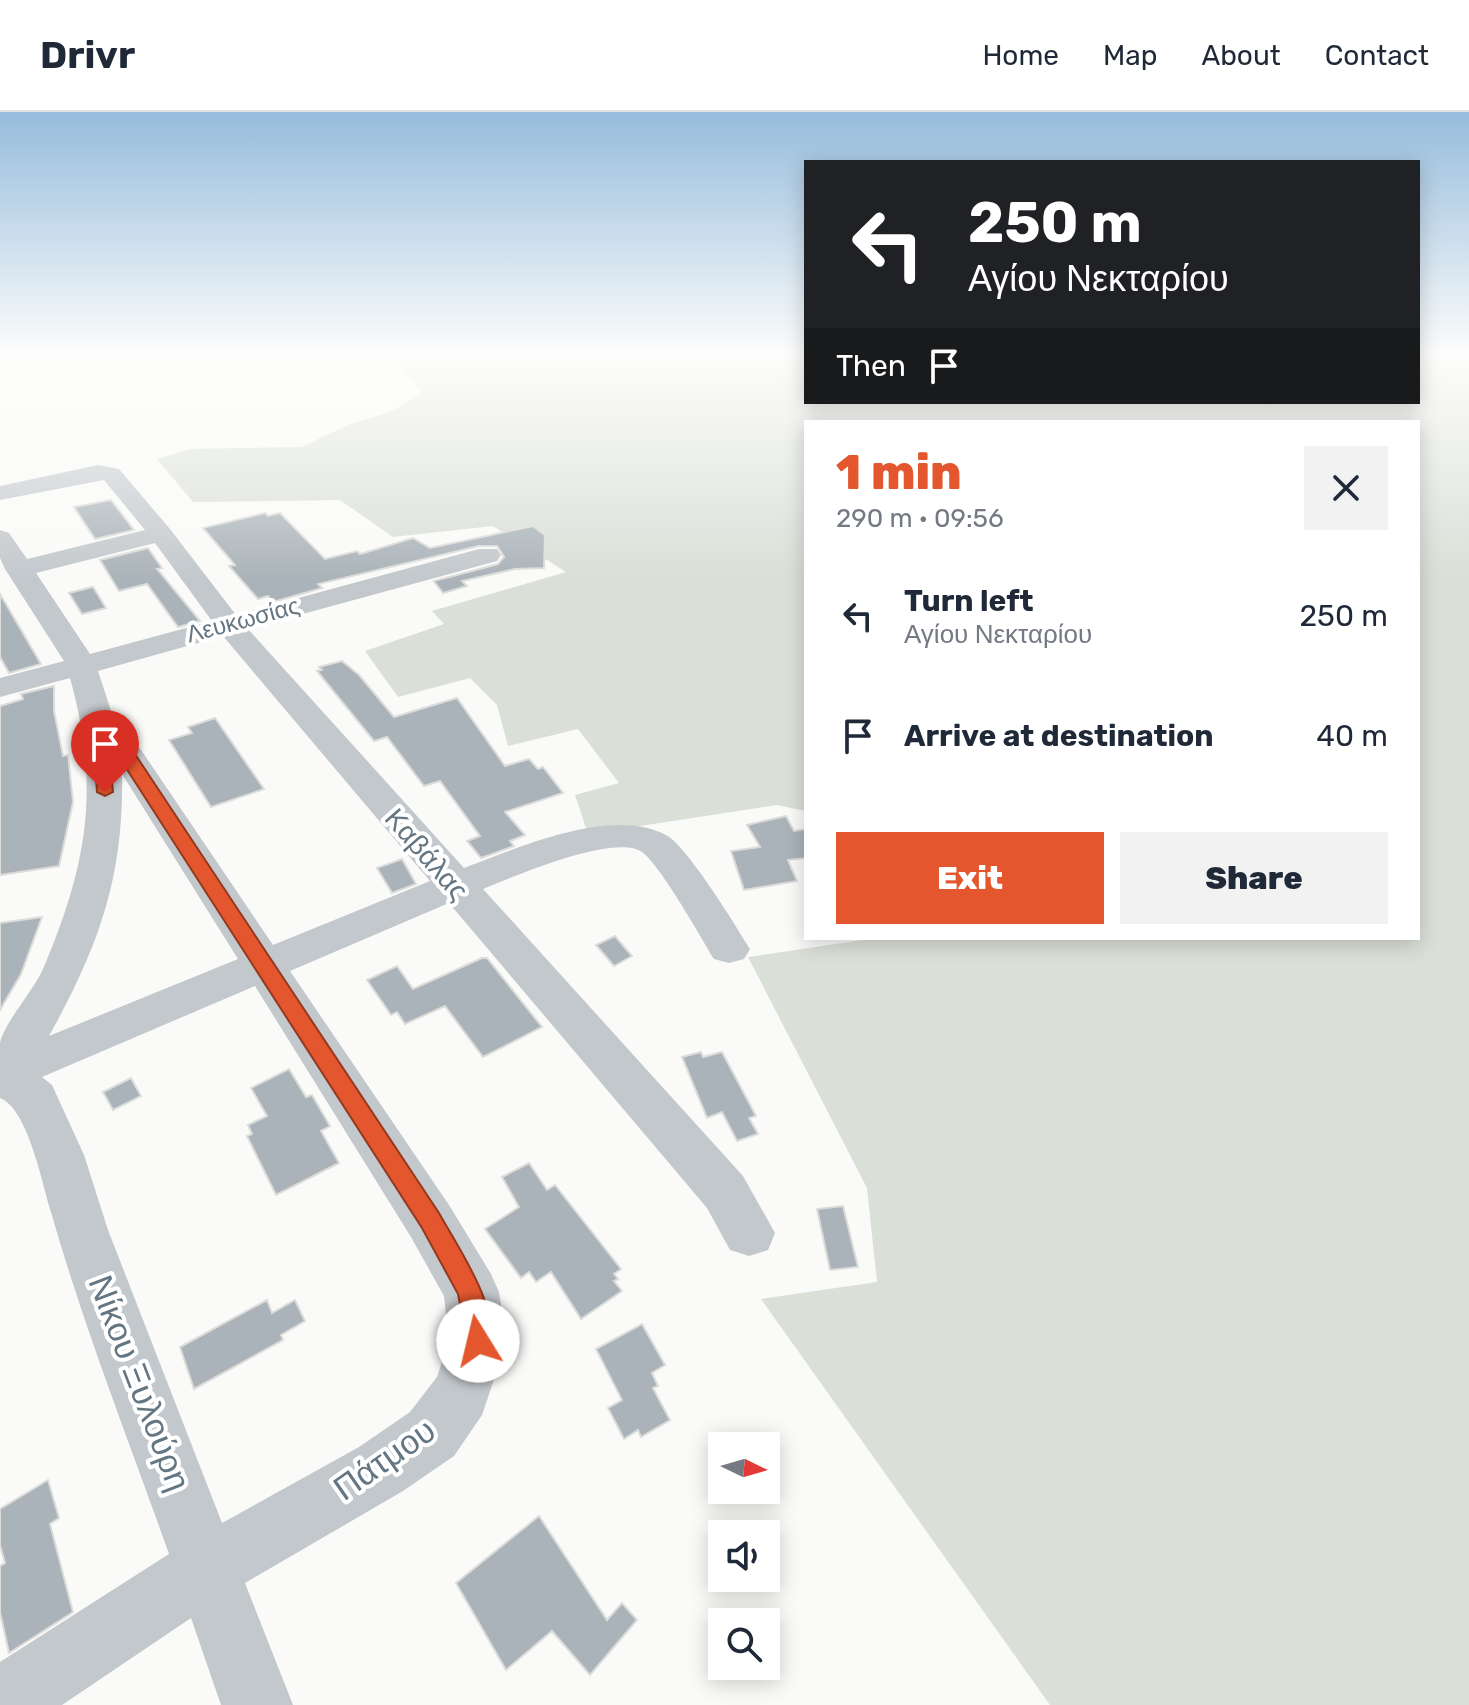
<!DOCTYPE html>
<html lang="en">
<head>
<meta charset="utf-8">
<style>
  body { margin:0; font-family:Rubik,sans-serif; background:#f2f2f3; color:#1f2937; height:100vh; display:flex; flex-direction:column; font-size:30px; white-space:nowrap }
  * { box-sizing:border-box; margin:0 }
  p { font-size:26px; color:#747a83 }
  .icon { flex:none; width:44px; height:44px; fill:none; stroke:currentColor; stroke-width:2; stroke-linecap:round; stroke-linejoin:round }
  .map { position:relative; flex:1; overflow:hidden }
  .drawer { position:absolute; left:804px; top:308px; width:616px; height:520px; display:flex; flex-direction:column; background:#fff; border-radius:0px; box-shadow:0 4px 20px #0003 }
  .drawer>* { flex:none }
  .hud { position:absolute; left:804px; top:48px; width:616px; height:244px; border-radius:0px; box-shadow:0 4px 20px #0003; background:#202124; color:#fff; overflow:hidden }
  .needle { width:52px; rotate:95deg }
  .controls { position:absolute; left:708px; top:1320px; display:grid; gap:16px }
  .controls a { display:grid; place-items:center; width:72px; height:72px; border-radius:0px; background:#fff; box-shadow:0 4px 20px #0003; font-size:40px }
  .pin { position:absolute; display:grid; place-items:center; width:68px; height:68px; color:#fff; margin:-82px -34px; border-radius:50% 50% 50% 0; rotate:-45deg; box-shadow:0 0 8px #0007 }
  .pin .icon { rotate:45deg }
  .me { position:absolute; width:88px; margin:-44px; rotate:351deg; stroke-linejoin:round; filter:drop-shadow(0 0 6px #0008) }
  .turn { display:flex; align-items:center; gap:28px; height:168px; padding:0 32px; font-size:36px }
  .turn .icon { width:104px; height:104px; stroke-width:2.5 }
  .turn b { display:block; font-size:56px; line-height:68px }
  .then { display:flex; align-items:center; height:76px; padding:0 32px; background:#0003; gap:16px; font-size:30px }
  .round { display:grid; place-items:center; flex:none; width:84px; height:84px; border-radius:0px; background:#f2f2f3 }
  .head { display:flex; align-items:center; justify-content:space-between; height:136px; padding:0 32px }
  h1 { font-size:48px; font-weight:800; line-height:60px; color:#e4572e }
  .primary-button { display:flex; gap:16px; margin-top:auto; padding:16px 32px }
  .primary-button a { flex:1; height:92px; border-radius:0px; background:#e4572e; color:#fff; font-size:32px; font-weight:800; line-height:92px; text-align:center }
  .primary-button a+a { background:#f2f2f3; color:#1f2937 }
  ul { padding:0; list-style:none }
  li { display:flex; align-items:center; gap:24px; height:120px; padding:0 32px }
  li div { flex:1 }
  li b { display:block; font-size:30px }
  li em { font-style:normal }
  header { display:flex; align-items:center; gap:48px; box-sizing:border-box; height:112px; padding:0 40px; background:#fff; border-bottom:2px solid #e0e1e3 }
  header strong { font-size:38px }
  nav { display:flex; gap:44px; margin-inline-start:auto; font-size:28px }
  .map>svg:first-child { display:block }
</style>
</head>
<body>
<header>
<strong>Drivr</strong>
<nav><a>Home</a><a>Map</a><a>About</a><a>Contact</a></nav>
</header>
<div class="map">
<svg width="1469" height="1593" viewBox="0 0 1469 1593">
  <rect width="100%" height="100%" fill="#fafaf8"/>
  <path fill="#dadfd7" d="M392 245H806V290H1418V245H1469V1593H1050L761 1187 877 1170 867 1076 748 845 876 826H1418V310H806V699L777 693 588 722 575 683 619 671 578 617 508 634 497 593 470 566 398 585 365 539 444 512 432 499 566 460 493 414 393 425 340 388 193 390 157 347 191 337 302 335 350 312 393 299 422 280Z"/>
  <path fill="#aab3b9" stroke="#dcdcda" stroke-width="2" d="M111 388 134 418 95 427 74 395Z
    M265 401 268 404 280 401 325 447 357 439 360 442 413 426 430 436 533 414 545 423 544 456 515 457 462 469 467 474 443 481 434 469 498 452 504 445 497 434H479L318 472 322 476 273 490 268 484 258 487 229 454 235 453 203 416Z
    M148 436 162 456 157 457 200 509 178 515 147 472 119 479 100 448Z
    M93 475 106 496 82 502 69 481Z
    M0 482 41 552 9 561 0 545Z
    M342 549 359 563 394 605 457 586 505 654 529 647 538 657 543 655 563 681 505 700 525 723 510 729 514 734 481 746 467 729 480 724 440 669 424 674 387 625 374 629 317 559 322 558 319 555Z
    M54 574V599L63 644 68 643 73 690 59 754 0 763V594L23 587 21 582Z
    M215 606 264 677 211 695 169 628 192 621 188 615Z
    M786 704 794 719 806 717V746L788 748 797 769 744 778 731 739 760 735 747 713Z
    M402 747 416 772 392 781 377 756Z
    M42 805 21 862 0 898V811Z
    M615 824 632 844 614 854 596 833Z
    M482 846H487L542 915 483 945 445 894 405 912 397 900 391 903 367 868 397 854 413 877Z
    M701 940 703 945 722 940 756 1004 749 1006 758 1022 737 1029 722 1000 707 1006 682 945Z
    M289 957 306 985 312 983 330 1014 321 1019 339 1051 276 1083 247 1024 252 1022 248 1013 267 1004 251 976Z
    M131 966 141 984 113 998 103 980Z
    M529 1051 547 1078 555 1073 621 1157 614 1162 618 1167 614 1169 622 1179 581 1207 551 1160 536 1170 529 1160 521 1166 485 1117 519 1095 502 1065Z
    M843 1094 858 1155 830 1158 817 1097Z
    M267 1188 272 1201 295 1188 305 1209 281 1223 283 1228 194 1277 180 1235Z
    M642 1212 665 1253 652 1261 658 1274 653 1276 670 1308 641 1325 638 1318 624 1327 608 1296 622 1288 596 1237Z
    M48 1368 59 1406 50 1412 73 1500 9 1541 0 1500V1454L5 1451 0 1433V1397Z
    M539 1404 607 1508 622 1491 637 1508 590 1563 552 1519 506 1558 456 1471Z"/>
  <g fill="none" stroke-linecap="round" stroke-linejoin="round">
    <path fill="#c3c8cc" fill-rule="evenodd" d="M98 353 119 357 170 417 236 503 479 437H497L501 443 497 449 248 517 464 756C518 736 611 694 666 723 687 734 736 814 750 837L744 847 729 851 714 847C700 824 661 754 642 740 614 721 513 765 483 777L743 1064 775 1121 768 1138 749 1144 730 1138 707 1096 449 791 290 859 449 1093 491 1162 499 1180 507 1229 482 1303 454 1344 403 1379 245 1471 293 1593H221L191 1506 62 1593H0V1550L169 1442C129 1329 84 1216 51 1100 42 1071 28 997 0 986 0 969 0 948 0 931 4 911 34 878 43 857 87 753 101 677 70 566L0 585V566L64 549 5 457 0 446V418L9 421 27 447 145 418 104 368 0 388V374ZM155 431 212 509 90 542 36 461ZM223 524 430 769 273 833 133 626 114 608 98 559ZM122 662 238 847 49 924C99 834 124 765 122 662ZM255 874 411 1125 444 1184 449 1229 437 1265 410 1300 359 1335 222 1411 108 1118 84 1043 52 973 42 965Z"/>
  </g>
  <linearGradient id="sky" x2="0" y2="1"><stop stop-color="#96bcdc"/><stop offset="0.52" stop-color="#fdfdfc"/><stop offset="1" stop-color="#fdfdfc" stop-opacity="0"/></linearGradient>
  <rect width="1469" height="468" fill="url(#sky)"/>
  <path fill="#e4572e" stroke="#94391e" stroke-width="2" d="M99 607 104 608 129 633 439 1101C457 1134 504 1201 488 1238L478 1242 469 1238 458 1182 422 1116 108 628 113 680 105 684 97 680 92 611Z"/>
  <g text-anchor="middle" stroke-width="8" stroke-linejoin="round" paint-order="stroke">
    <g font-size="24" fill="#657683" stroke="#fff">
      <text transform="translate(243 508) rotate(-15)" y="8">Λευκωσίας</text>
    </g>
    <g font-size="28" fill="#657683" stroke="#fff">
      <text transform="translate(427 742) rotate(49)" y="10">Καβάλας</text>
    </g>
    <g font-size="34" fill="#657683" stroke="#fff">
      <text transform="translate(140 1271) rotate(69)" y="12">Νίκου Ξυλούρη</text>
      <text transform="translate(384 1347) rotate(-35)" y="12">Πάτμου</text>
    </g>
  </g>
</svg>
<div class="controls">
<a><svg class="needle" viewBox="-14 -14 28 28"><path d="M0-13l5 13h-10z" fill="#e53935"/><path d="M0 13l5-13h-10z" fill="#747a83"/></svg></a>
<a><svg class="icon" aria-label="sound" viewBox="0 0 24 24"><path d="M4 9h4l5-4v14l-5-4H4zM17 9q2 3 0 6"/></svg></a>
<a><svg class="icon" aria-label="search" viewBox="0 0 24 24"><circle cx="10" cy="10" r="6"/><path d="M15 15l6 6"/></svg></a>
</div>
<div class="pin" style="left:105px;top:680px;background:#d93025"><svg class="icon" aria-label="arrive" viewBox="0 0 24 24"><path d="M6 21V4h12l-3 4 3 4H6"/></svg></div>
<svg class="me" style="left:478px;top:1229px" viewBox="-20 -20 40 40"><circle r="19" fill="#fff"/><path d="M0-13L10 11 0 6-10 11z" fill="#e4572e"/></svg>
<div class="hud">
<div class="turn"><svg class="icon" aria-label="left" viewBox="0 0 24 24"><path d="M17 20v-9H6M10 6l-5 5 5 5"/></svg><div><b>250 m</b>Αγίου Νεκταρίου</div></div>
<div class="then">Then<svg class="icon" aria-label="arrive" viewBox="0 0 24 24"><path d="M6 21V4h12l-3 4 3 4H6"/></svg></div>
</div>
<section class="drawer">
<div class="head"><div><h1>1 min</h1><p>290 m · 09:56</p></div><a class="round"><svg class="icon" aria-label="close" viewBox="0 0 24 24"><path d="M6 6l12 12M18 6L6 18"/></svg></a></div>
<ul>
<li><svg class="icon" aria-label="left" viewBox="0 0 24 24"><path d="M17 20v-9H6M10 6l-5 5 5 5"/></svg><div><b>Turn left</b><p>Αγίου Νεκταρίου</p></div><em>250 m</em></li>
<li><svg class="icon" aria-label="arrive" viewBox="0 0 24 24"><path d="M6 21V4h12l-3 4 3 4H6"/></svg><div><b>Arrive at destination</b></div><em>40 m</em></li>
</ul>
<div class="primary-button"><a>Exit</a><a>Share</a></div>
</section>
</div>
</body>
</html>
